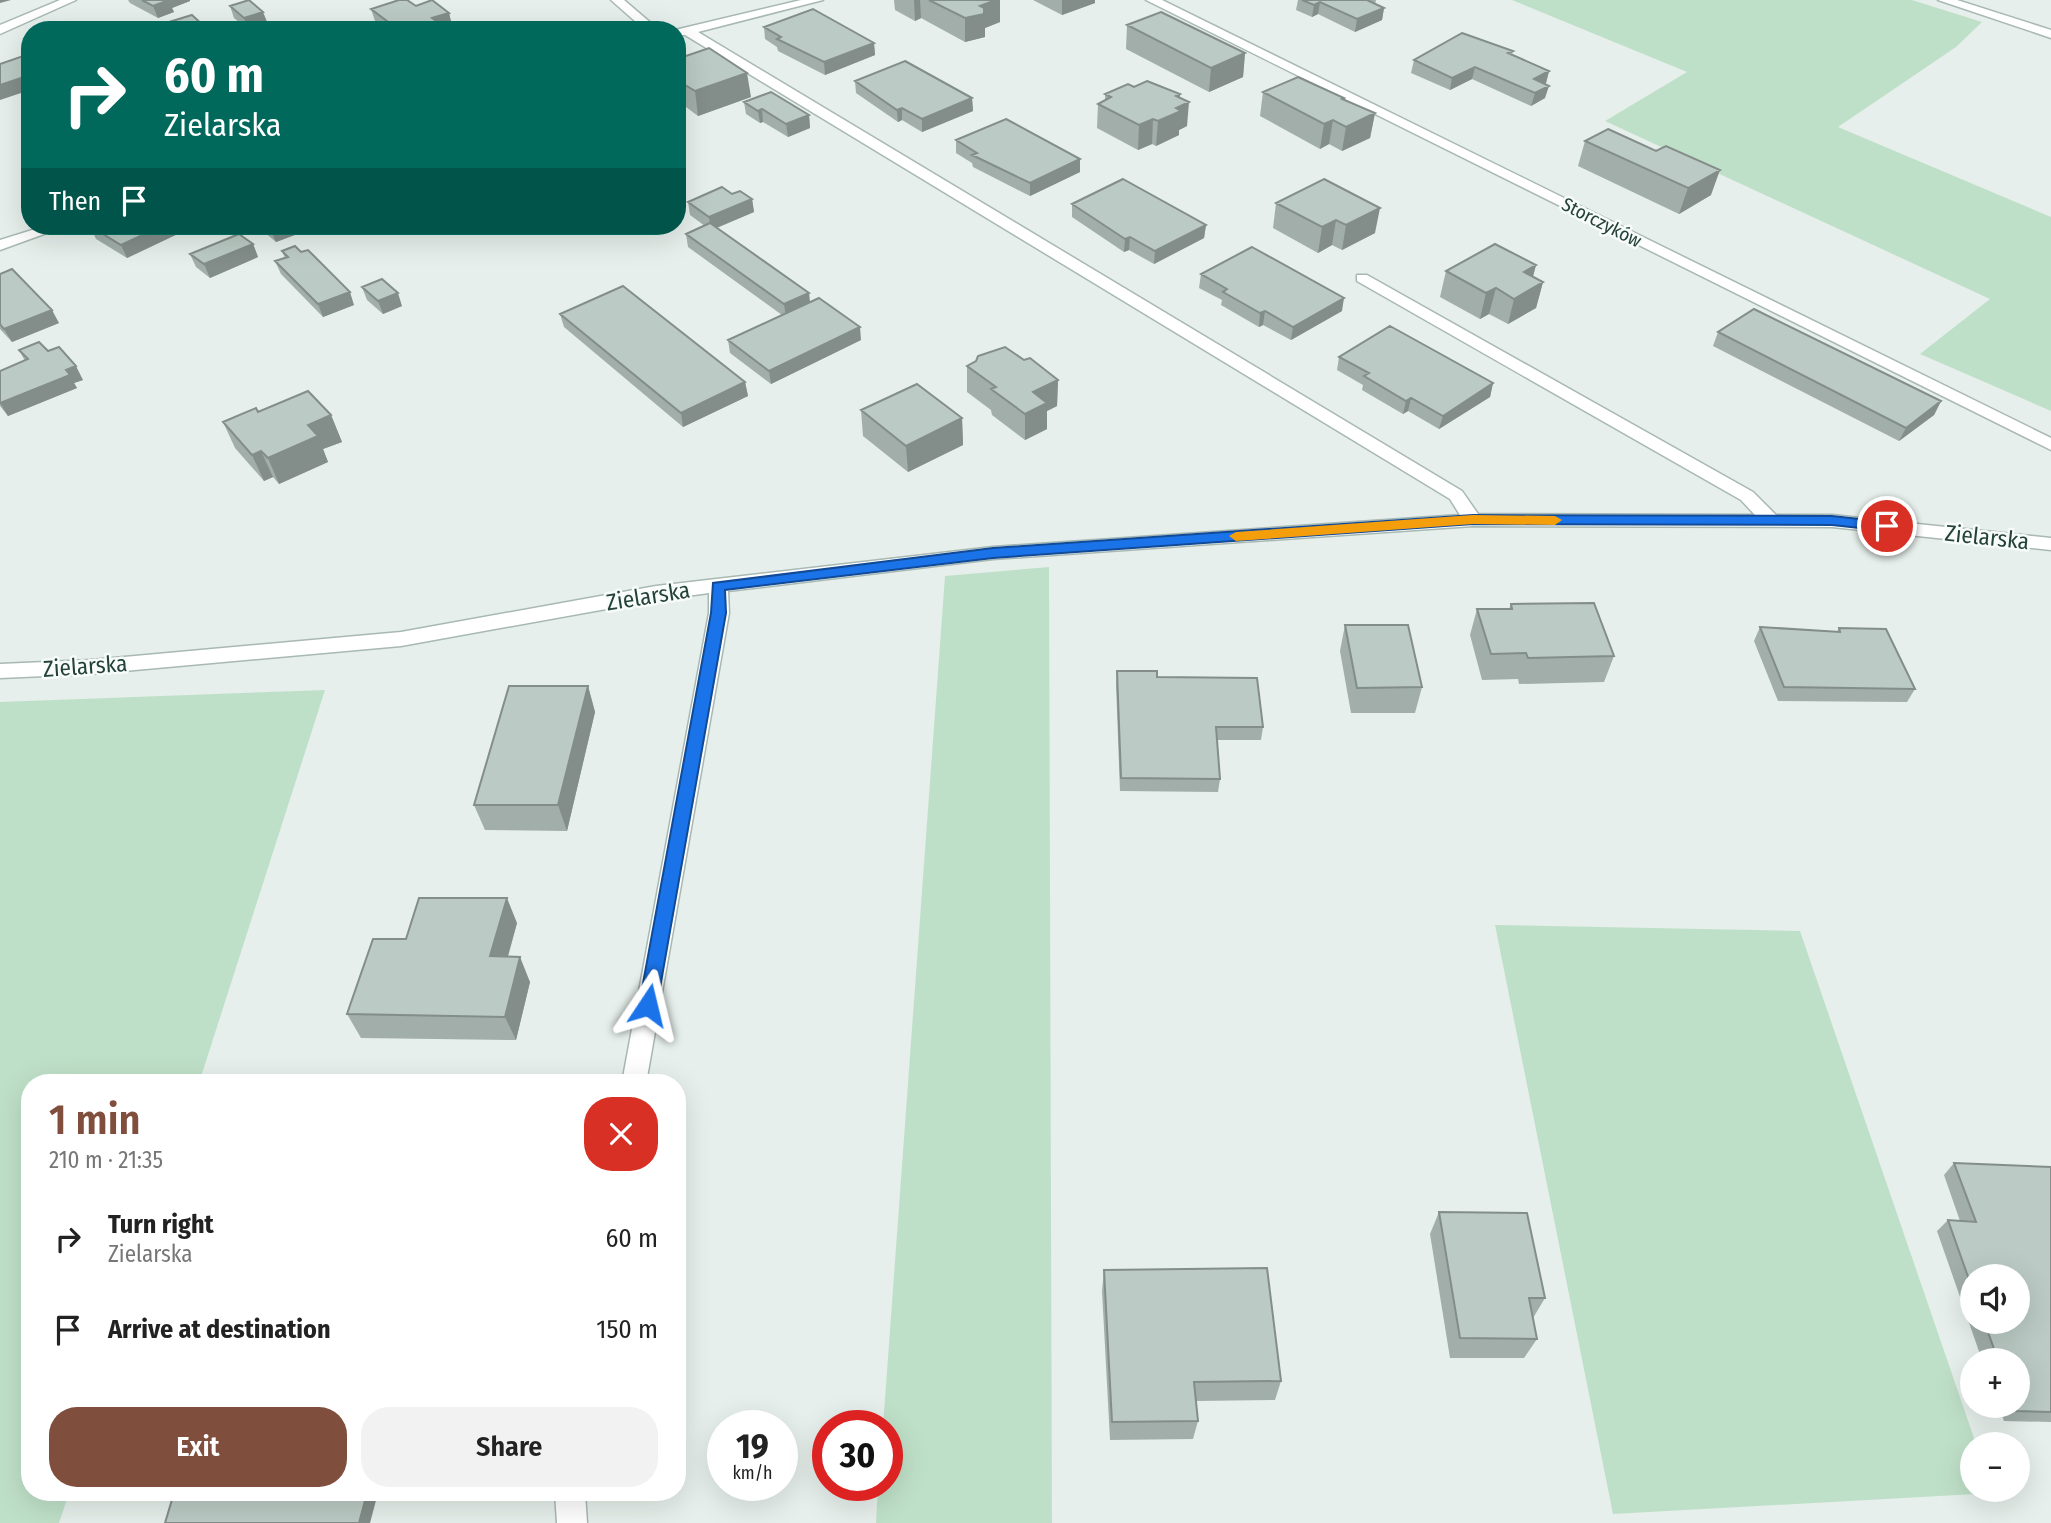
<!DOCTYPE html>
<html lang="en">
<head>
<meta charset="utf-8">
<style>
  body { margin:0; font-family:"Fira Sans Condensed",sans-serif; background:#f2f2f2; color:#222; height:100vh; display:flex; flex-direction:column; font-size:26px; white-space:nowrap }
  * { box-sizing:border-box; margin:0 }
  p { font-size:23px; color:#767676 }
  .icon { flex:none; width:38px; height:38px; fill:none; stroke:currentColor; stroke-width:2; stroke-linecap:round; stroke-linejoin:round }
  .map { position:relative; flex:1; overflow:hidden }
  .sheet { position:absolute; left:21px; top:1074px; width:665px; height:427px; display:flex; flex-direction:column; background:#fff; border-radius:28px; box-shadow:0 7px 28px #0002 }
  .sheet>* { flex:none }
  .guide { position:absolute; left:21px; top:21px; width:665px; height:214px; border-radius:28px; box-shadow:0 7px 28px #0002; background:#00695c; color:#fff; overflow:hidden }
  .buttons { position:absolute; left:1960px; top:1264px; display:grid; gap:14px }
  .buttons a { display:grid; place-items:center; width:70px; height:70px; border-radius:50%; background:#fff; box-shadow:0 7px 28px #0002; font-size:35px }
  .speed { position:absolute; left:707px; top:1410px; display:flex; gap:14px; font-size:35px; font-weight:700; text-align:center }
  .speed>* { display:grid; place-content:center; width:91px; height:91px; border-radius:50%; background:#fff; box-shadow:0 7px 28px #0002; line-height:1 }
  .speed small { font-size:18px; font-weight:400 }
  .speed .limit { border:10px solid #d22; background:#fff; color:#111 }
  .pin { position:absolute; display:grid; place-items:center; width:60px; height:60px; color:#fff; margin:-30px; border:4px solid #fff; border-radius:50%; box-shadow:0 2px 7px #0007 }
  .me { position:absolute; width:77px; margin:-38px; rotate:10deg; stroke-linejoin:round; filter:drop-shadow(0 0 5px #0008) }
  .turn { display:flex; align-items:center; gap:24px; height:147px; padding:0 28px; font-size:32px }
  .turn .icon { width:91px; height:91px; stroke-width:2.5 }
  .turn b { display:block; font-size:49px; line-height:60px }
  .then { display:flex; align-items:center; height:66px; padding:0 28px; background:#0003; gap:14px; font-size:26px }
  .round { display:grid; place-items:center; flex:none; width:74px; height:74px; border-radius:28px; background:#f2f2f2 }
  .summary { display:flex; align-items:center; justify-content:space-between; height:119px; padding:0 28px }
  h1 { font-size:42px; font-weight:600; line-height:52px; color:#804e3d }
  .primary-button { display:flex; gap:14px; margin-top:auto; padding:14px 28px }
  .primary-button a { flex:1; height:80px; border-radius:28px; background:#804e3d; color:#fff; font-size:28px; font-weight:600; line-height:80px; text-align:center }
  .primary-button a+a { background:#f2f2f2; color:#222 }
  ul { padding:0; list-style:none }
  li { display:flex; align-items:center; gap:21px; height:91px; padding:0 28px }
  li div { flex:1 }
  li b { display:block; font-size:26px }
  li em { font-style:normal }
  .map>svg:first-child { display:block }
</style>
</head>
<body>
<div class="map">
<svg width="2051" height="1523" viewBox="0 0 2051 1523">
  <rect width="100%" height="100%" fill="#e6efeb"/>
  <path fill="#bfe0c8" d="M1512 0H1912L1982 22 1956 47 1838 127 2051 217V411L1920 354 1990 299 1605 121 1687 72Z
    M1049 567 1052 1523H876L878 1486H887V1426H883L945 576Z
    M325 690 199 1083H30V1493H69L59 1523H0V702Z
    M1495 925 1800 931 1976 1444H1972V1489H1992L1993 1493 1613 1514Z"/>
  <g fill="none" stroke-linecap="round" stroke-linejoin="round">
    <defs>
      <path id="minor" d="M60 0H76L0 34V25Z
        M611 0H624L659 30H645Z
        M801 0H823L698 32 1462 491 1478 514 1755 515 1741 500 1357 281V275H1367L1753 492 1776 515H1832L2051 538V550L1832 527 1473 526 993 559 728 591 729 613 646 1083H622L709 613V593L656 600 401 646 91 674 0 678V664L91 660 401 632 656 586 993 547 1460 515 1450 499 685 35H677L675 30Z
        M1146 0H1162L2051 438V450Z
        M1938 0H1957L2051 30V38Z
        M45 226H66L0 250V240Z
        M555 1493H585L587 1523H557Z"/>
    </defs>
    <use href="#minor" stroke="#a8b8b2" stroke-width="3"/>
    <use href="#minor" fill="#fff" fill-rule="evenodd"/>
  </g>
  <path fill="#a1aea9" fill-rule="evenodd" d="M128 0H190V1L172 8 174 12 158 18 130 3Z
    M894 0H1000V22L985 28V37L965 42 921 18 915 21 895 10Z
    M1033 0H1095V3L1062 15Z
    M1298 0H1376L1375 4 1384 8 1382 20 1355 32 1318 14 1312 17 1296 10Z
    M230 6 268 24 248 30 234 18Z
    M416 6 449 13 453 30H378L371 9Z
    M1127 25 1245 53 1243 77 1209 92 1126 49Z
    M764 27 874 43 875 55 825 75 778 51 777 47 765 39Z
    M1513 51 1512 55 1549 71 1546 83 1545 84V98L1531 106 1472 79 1450 90 1411 73 1414 60Z
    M677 59 751 97 698 116 682 104 677 105Z
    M855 81 972 98 973 111 922 132 902 120 898 122 856 93Z
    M1134 87 1180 94V98L1187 126 1179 130V135L1156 146 1152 144 1138 150 1097 128 1098 104 1105 100V94Z
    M1263 92 1344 100 1375 113 1370 138 1342 151 1329 144 1320 149 1260 116Z
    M744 102 809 115 810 128 788 137 763 122 760 123 746 114Z
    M956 140 1080 172 1030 196 973 167 972 163 956 153Z
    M1585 141 1656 151 1711 195 1679 214 1578 166Z
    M1324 179 1375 233 1342 250 1332 245 1318 253 1273 228 1276 203Z
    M732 194 752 199 754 212 717 228 809 293 810 302 861 340 771 384 730 353 728 340 782 315 688 247 686 234 705 226 690 215 688 202Z
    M1072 204 1206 225 1204 238 1154 264 1129 250 1124 252 1072 217Z
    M90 226H182L184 231 127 258 96 239Z
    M257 226H319L276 242Z
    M480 226H510L489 234Z
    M253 244 258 257 210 278 196 267 190 254Z
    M282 251 354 305 323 317 281 274 275 261 285 258Z
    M1536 265 1533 277 1543 282 1536 308 1508 324 1489 314 1480 319 1440 297 1446 271Z
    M0 274 59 323 12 342 0 329Z
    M1201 274 1342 311 1291 340 1263 325 1259 327 1221 305 1222 300 1199 288Z
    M362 287 402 306 383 314 367 300Z
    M560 314 745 382 748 396 683 427 564 327Z
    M1718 332 1941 401 1934 415 1899 441 1713 346Z
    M19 350 48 351 83 380 74 383 77 388 8 416 0 406V371L25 361Z
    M1339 357 1493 383 1490 397 1439 429 1408 411 1403 414 1362 390 1363 385 1337 370Z
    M1024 360 1058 380 1057 406 1047 411V429L1025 440 992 415 991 410 967 392V366Z
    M861 410 962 418 963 445 908 472 863 436Z
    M258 412 331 415 342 442 323 449 328 462 279 484 273 477 264 481 235 448 223 422Z
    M1511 604 1614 656 1604 682 1519 684 1518 679 1482 680 1470 635 1477 609H1509Z
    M1345 625 1422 687 1415 713H1351L1340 651Z
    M1760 627 1837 632 1839 628 1915 689 1907 702 1778 701 1754 641Z
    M1117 671 1157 677 1263 727 1261 740H1217L1220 779 1218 792 1120 791 1116 684Z
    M588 686 595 712 567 831 485 830 474 805Z
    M517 923 508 957 530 982 516 1040 361 1038 347 1014 406 939Z
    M1954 1163 2051 1167V1422L2004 1421 1998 1405H2018V1360H1982L1937 1231 1948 1220 1960 1221 1944 1175ZM1972 1276 2018 1321H1972Z
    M1439 1212 1545 1298 1533 1318 1537 1339 1524 1358H1450L1430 1234Z
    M1104 1270 1281 1381 1275 1400 1196 1401 1198 1421 1193 1439 1110 1440 1102 1291Z"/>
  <path fill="#838d89" d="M0 0H11L0 3Z
    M164 0H190V1L172 8 174 12 158 18 153 6Z
    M914 0H920L921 18 915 21Z
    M996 0H1000V22L985 28V37L965 42V18L980 6Z
    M1062 0H1095V3L1062 15Z
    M1320 2 1318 14 1312 17 1314 5Z
    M1384 8 1382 20 1355 32 1357 19Z
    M263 12 268 24 248 30 244 18Z
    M449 13 453 30H423L432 18Z
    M874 43 875 55 825 75 824 62Z
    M1245 53 1243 77 1209 92 1211 68Z
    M1475 67 1472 79 1450 90 1452 78Z
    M1549 71 1546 83 1531 91 1534 79Z
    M747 73 751 97 698 116 695 91Z
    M30 75V90L0 100V85Z
    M678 79 682 104 677 105V80Z
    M1549 86 1545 98 1531 106 1535 93Z
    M1180 94 1179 107 1189 102 1187 126 1179 130V135L1156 146 1158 121 1176 96Z
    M972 98 973 111 922 132V119Z
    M902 108V120L898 122 897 110Z
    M762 109 763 122 760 123 758 111Z
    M1375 113 1370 138 1342 151 1346 127Z
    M809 115 810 128 788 137 786 124Z
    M1153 119 1152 144 1138 150 1139 125Z
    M1333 120 1329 144 1320 149 1324 124Z
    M1080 159V172L1030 196V183Z
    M1720 170 1711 195 1679 214 1688 188Z
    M752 199 754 212 711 230 709 217Z
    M1380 208 1375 233 1342 250 1346 225Z
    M1336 220 1332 245 1318 253 1322 227Z
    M1206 225 1204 238 1154 264 1155 251Z
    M162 226H182L184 231 127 258 121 245Z
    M269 226H319L276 242Z
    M487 226H510L489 234Z
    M1130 237 1129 250 1124 252 1125 239Z
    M253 244 258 257 210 278 204 264Z
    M1536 265 1529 290 1543 282 1536 308 1508 324 1514 299 1524 272Z
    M1496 288 1489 314 1480 319 1486 293Z
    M350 292 354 305 323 317 318 304Z
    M398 293 402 306 383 314 378 301Z
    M809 293 810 306 786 318 784 304Z
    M1344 298 1342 311 1291 340 1293 327Z
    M52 310 59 323 12 342 4 329Z
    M1265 311 1263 325 1259 327 1260 313Z
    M860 327 861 340 771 384 769 371Z
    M76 366 83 380 74 383 77 388 8 416 0 403Z
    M1058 380 1057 406 1047 411V429L1025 440V414L1033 392Z
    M745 382 748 396 683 427 681 413Z
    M1493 383 1490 397 1439 429 1443 416Z
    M1411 398 1408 411 1403 414 1406 401Z
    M1941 401 1934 415 1899 441 1906 428Z
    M331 415 342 442 323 449 328 462 279 484 268 458 308 425Z
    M962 418 963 445 908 472 906 446Z
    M261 451 273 477 264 481 252 455Z
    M588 686 595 712 567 831 558 805Z
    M507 898 517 923 501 980 490 956Z
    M520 957 530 982 516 1040 505 1017Z
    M367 1493H378L370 1523H359Z"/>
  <path fill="#bbcac4" stroke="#838d89" stroke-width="2" d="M142 0H169L153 6Z
    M249 0 263 12 244 18 230 6Z
    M399 0H407L416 6 432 0 449 13 432 18 440 24 423 30H399L371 9Z
    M929 0H996L980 6 984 8V14L965 18Z
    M1302 0H1367L1384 8 1357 19 1320 2 1314 5Z
    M813 9 874 43 824 62 777 39 781 37 764 27Z
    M1161 12 1245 53 1211 68 1127 25Z
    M192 15 207 29 143 30Z
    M1462 33 1513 51 1508 53 1549 71 1534 79 1549 86 1535 93 1475 67 1452 78 1414 60Z
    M709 48 747 73 695 91 677 80V59Z
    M23 56 30 61V75L0 85V64Z
    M905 61 972 98 922 119 902 108 897 110 855 81Z
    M1298 77 1344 98 1342 99 1375 113 1346 127 1333 120 1324 124 1263 92Z
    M1147 81 1180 94 1176 96 1189 102 1176 108 1181 111 1158 121 1153 119 1139 125 1098 104 1111 97 1105 94 1128 84 1134 87Z
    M771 92 809 115 786 124 762 109 758 111 744 102Z
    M1006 119 1080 159 1030 183 972 155 977 153 956 140Z
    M1608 129 1656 151 1666 146 1720 170 1688 188 1585 141Z
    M1123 179 1206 225 1155 251 1130 237 1125 239 1072 204Z
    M1324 179 1380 208 1346 225 1336 220 1322 227 1276 203Z
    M722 187 732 194 740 191 752 199 709 217 688 202Z
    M710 223 809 293 784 304 686 234Z
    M90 226H162L121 245Z
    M239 234 253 244 204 264 190 254Z
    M1495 244 1536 265 1524 272 1543 282 1514 299 1496 288 1486 293 1446 271Z
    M295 246 301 252 308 250 350 292 318 304 275 261 288 257 282 251Z
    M1252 247 1344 298 1293 327 1265 311 1260 313 1223 292 1227 289 1201 274Z
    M12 269 52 310 4 329 0 324V274Z
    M382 279 398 293 378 301 362 287Z
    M623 286 745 382 681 413 560 314Z
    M819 298 860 327 769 371 728 340Z
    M1754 309 1941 401 1906 428 1718 332Z
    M1390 326 1493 383 1443 416 1411 398 1406 401 1364 376 1369 373 1339 357Z
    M39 342 48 351 59 347 76 366 66 370 70 375 0 403V371L28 359 19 350Z
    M1005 347 1024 360 1030 358 1058 380 1033 392 1047 403 1025 414 991 389 996 387 967 366 976 361 978 356Z
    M917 384 962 418 906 446 861 410Z
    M308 391 331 415 308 425 318 436 268 458 261 451 252 455 223 422 256 408 258 412Z
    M1594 603 1614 656 1528 658 1526 653 1491 654 1477 609H1512L1511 604Z
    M1345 625H1408L1422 687 1357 688Z
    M1760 627 1840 632 1839 628 1886 629 1915 689 1784 687Z
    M1117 671H1157V677L1257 678 1263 727H1216L1220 779 1121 778Z
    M509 686H588L558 805H474Z
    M419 898H507L490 956 520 957 505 1017 347 1014 373 939H406Z
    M1954 1163 2051 1167V1412L2016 1411 2014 1405H2018V1360H1998L1984 1321H2018V1276H1972V1288L1948 1220 1976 1222Z
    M1439 1212 1527 1213 1545 1298H1529L1537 1339 1460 1338Z
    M1267 1268 1281 1381 1194 1382 1198 1421 1112 1422 1104 1270Z
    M174 1493H367L359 1523H165Z"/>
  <path fill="#1a73e8" stroke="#114b97" stroke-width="2" d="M1473 515 1832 516 1887 522 1894 526 1887 531 1832 525 1473 524 993 558 725 590 726 613 657 1005 648 1013 642 1010 639 1005 711 613 713 583 993 548Z"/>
  <path fill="#f59e0b" d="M1473 515 1555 516 1562 520 1555 525 1473 524 1236 541 1229 536 1236 532Z"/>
  <g text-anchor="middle" stroke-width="5" stroke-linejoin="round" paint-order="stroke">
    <g font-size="19" fill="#24423a" stroke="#f7fbf9">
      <text transform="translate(1602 222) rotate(27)" y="7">Storczyków</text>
    </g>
    <g font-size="23" fill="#24423a" stroke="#f7fbf9">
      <text transform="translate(1987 537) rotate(6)" y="8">Zielarska</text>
      <text transform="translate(648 596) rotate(-9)" y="8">Zielarska</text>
      <text transform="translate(85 666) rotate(-4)" y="8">Zielarska</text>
    </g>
  </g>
</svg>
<div class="buttons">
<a><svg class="icon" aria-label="sound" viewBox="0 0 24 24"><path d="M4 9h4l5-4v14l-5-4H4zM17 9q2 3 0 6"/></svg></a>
<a>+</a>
<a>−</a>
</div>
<div class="speed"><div>19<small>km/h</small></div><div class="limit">30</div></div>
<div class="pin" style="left:1887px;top:526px;background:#d93025"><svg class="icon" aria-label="arrive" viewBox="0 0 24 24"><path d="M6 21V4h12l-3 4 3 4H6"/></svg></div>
<svg class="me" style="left:648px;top:1005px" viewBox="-20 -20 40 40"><path d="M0-17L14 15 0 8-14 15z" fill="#1a73e8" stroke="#fff" stroke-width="4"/></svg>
<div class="guide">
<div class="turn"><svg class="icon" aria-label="right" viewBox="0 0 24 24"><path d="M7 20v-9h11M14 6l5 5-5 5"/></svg><div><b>60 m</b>Zielarska</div></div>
<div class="then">Then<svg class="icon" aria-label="arrive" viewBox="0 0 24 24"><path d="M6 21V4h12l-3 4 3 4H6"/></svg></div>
</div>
<section class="sheet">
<div class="summary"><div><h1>1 min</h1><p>210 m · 21:35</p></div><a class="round" style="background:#d93025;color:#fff"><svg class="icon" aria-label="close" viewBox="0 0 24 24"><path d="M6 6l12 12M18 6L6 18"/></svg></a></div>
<ul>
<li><svg class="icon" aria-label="right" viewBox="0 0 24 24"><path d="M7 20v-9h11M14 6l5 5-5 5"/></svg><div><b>Turn right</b><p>Zielarska</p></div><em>60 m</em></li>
<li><svg class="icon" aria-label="arrive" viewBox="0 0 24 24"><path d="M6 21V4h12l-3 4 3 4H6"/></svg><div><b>Arrive at destination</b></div><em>150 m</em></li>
</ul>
<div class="primary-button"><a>Exit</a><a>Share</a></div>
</section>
</div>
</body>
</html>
